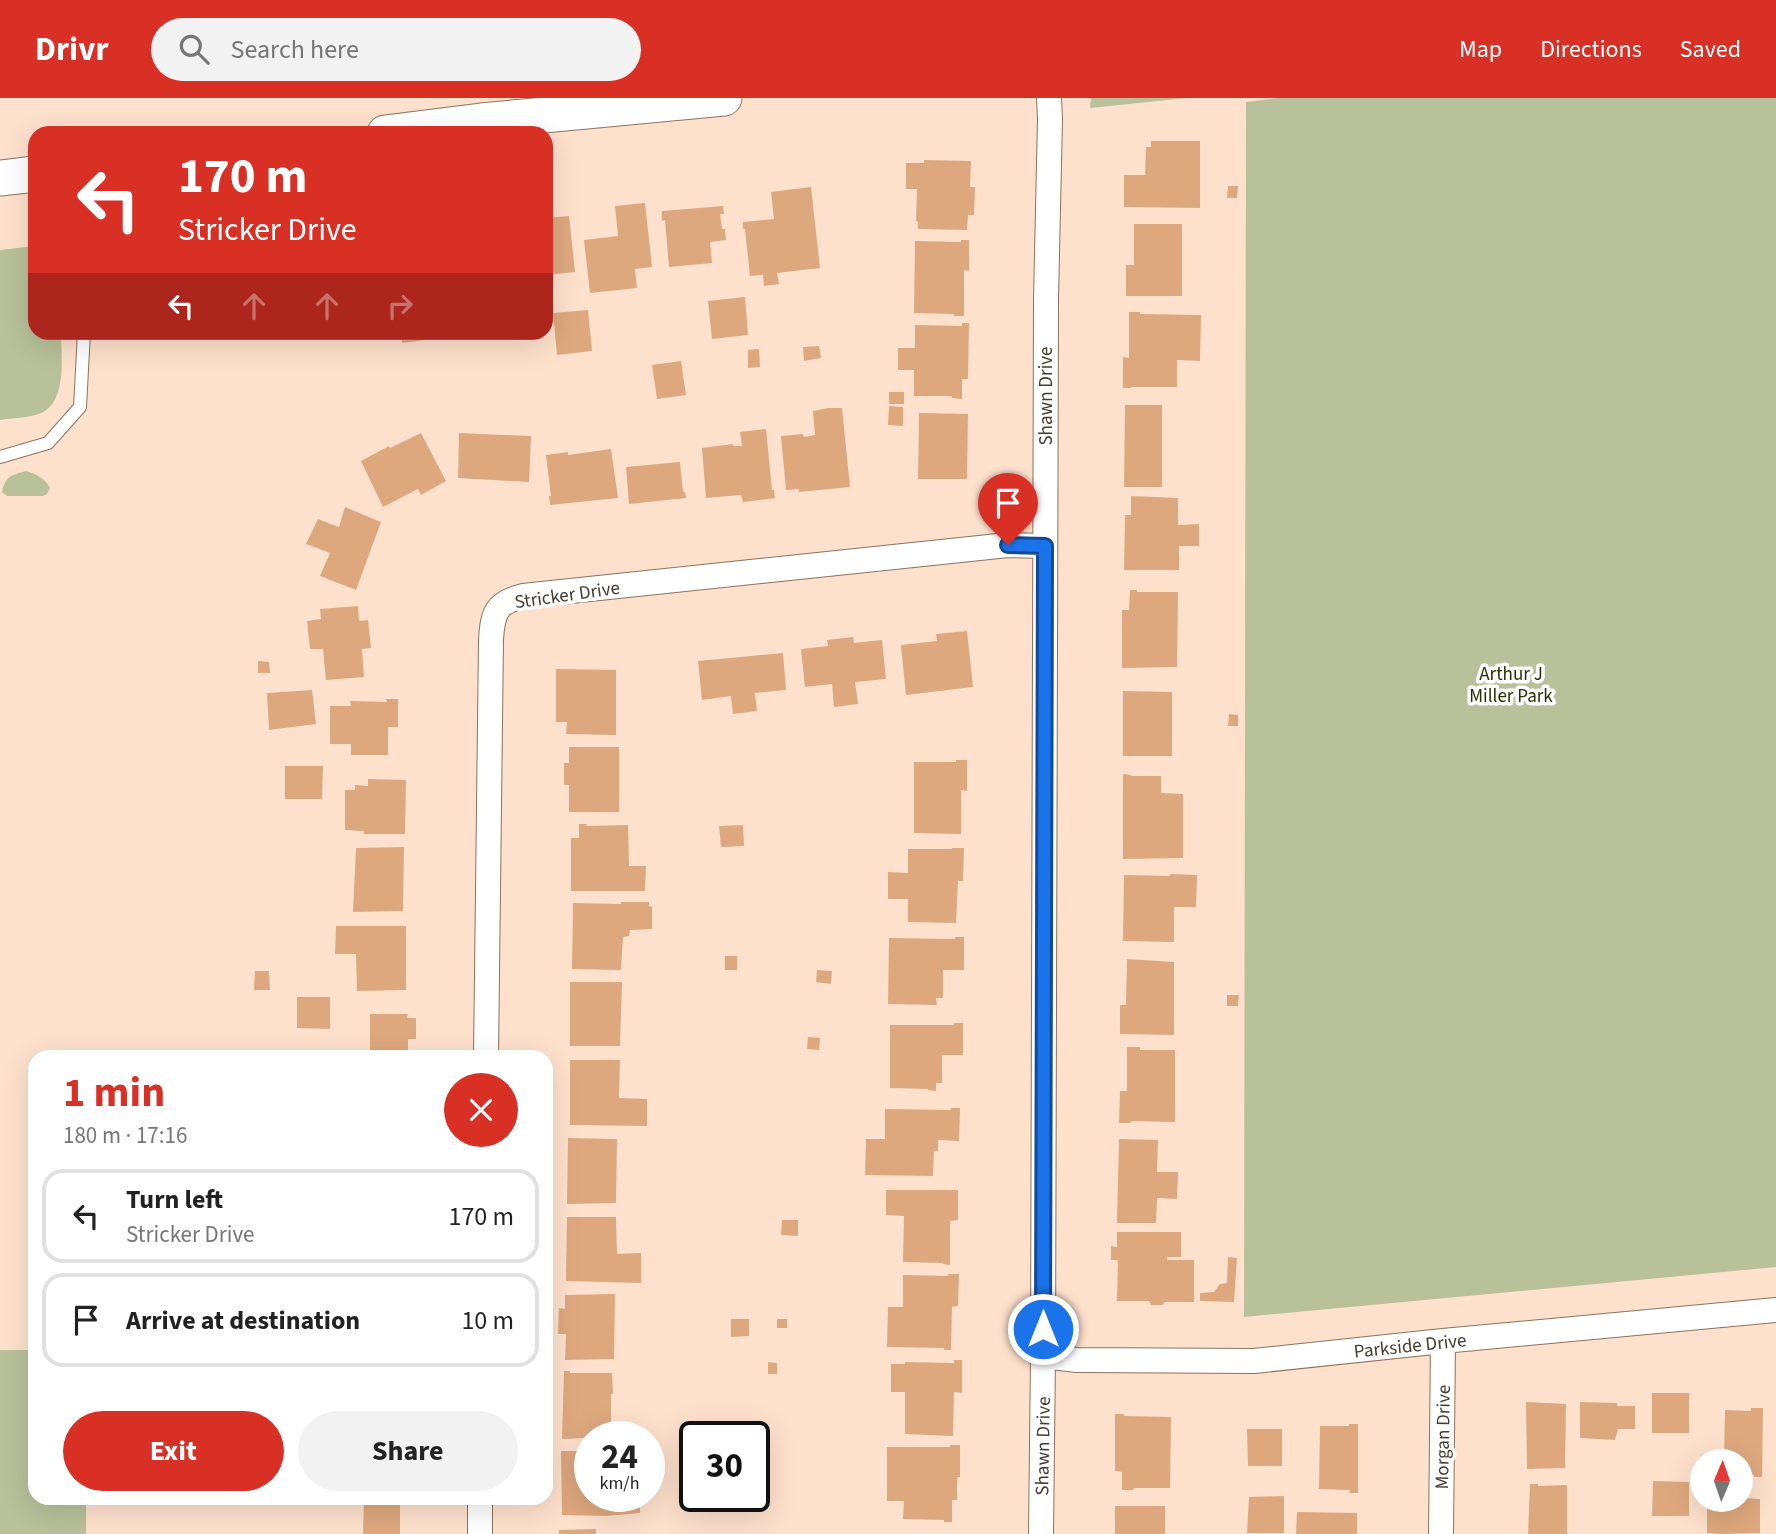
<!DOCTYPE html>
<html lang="en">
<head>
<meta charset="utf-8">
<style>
  body { margin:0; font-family:"Source Sans 3",sans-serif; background:#f2f2f2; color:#222; height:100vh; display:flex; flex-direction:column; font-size:26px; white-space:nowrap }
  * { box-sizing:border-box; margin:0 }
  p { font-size:23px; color:#767676 }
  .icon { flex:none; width:38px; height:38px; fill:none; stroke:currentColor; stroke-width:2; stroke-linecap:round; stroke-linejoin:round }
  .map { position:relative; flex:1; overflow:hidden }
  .sheet { position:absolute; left:28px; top:952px; width:525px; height:455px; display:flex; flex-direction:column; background:#fff; border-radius:21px; box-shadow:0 7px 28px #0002 }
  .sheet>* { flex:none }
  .top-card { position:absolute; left:28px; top:28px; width:525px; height:214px; border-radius:21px; box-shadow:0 7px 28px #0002; background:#d93025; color:#fff; overflow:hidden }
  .needle { width:46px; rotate:2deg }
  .tools { position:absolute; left:1690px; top:1351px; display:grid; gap:14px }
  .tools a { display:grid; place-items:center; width:63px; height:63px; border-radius:50%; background:#fff; box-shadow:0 7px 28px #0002; font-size:35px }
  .speed { position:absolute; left:574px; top:1323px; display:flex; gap:14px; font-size:35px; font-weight:700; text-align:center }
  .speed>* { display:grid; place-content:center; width:91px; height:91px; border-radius:50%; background:#fff; box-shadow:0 7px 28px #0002; line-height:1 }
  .speed small { font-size:18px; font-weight:400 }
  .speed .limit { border:4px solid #111; border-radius:10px; background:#fff; color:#111 }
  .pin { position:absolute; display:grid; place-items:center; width:60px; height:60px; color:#fff; margin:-72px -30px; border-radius:50% 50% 50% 0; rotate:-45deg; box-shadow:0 0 7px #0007 }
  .pin .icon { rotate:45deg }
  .me { position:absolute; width:77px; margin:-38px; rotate:0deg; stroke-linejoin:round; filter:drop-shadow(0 0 5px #0008) }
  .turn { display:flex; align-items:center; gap:24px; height:147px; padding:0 35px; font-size:32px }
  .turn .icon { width:91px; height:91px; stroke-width:2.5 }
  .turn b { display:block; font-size:49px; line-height:60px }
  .lanes { display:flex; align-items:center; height:66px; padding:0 35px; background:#0003; justify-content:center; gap:35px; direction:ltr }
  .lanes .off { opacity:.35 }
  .round { display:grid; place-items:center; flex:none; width:74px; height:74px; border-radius:37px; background:#f2f2f2 }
  .overview { display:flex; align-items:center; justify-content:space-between; height:119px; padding:0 35px }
  h1 { font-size:42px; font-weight:700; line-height:52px; color:#d93025 }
  .action { display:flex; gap:14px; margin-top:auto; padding:14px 35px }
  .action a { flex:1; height:80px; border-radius:42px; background:#d93025; color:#fff; font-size:28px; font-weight:700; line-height:80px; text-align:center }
  .action a+a { background:#f2f2f2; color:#222 }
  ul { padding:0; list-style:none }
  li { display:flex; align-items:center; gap:21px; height:94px; margin:0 14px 10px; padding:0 21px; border:4px solid #e0e0e0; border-radius:21px }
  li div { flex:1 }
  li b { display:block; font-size:26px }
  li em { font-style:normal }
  header { display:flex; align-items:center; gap:42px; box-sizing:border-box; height:98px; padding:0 35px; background:#d93025; color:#fff }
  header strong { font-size:33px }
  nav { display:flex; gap:38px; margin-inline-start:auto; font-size:24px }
  .search { width:490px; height:63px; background:#f2f2f2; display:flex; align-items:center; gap:18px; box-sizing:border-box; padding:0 24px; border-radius:38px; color:#767676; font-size:26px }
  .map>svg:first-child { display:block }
</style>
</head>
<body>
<header>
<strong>Drivr</strong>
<div class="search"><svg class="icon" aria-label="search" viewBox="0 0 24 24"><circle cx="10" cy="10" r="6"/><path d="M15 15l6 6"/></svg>Search here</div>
<nav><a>Map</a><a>Directions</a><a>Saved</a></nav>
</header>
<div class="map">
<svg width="1776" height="1436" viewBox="0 0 1776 1436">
  <rect width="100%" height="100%" fill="#fde1cd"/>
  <path fill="#b8c19a" d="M1091 0H1187L1090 10Z
    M1279 0H1776V1169L1244 1219 1246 4Z
    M35 148V234L61 235C61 259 68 305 39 316 27 320 12 320 0 322V152Z
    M26 373C36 376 45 380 50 390L47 396 43 398H7L2 394C5 378 12 377 26 373Z
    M0 1252H35V1400H86V1436H0Z"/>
  <path fill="#dea87e" d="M1151 43H1200V110L1124 109V77H1145L1146 49H1151Z
    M924 62 971 63 970 89H975L974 117H968L967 132 918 131V124L916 123 917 91H906V65H924Z
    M1228 88H1238L1237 100H1227Z
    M811 89 820 170 777 175 779 186 764 188 763 177 750 178 745 131H743V124L774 121 771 94Z
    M645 105 652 169 635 171 637 190 590 195 584 142 618 138 615 108Z
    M723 108 724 116H720L722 131H725L726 142 710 144 712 165 669 169 665 122 662 123V113Z
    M569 118 575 174 546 177V120Z
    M1134 126H1182V198H1126V167H1134Z
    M961 142H969V173L964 172V218H954V216L914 215 915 143 961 144Z
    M745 199 748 237 712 241 708 203Z
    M588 212 592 253 557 257 553 215Z
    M1129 214H1140V216L1201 217 1200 263 1177 262V289H1131V290H1123V259L1129 260Z
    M962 225H969L968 281H962V301L952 300V298H914V272H898V250H915V227L962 228Z
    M401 234H432L433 241 402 245Z
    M819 248 821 260 804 263 803 249Z
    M759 251 760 269 748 270V252Z
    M681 263 686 297 657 301 652 267Z
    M889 294H904V306H889Z
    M1125 307H1162V389H1124Z
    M889 308 903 309V328L888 327Z
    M828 310H842L850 389 799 394V391L786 392 781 338 803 336 804 339 815 337 813 313Z
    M919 315 968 316 967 381H918Z
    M766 331 772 392H774L775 400 743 404 741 397 706 400 702 350 733 346V348H742L740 334Z
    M421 335 446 383 421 397 418 391 383 409 361 363 389 348 390 350Z
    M459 335 531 338 529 384 458 380Z
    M611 351 618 400 550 407 549 398H551L546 357 568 354V357Z
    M680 364 683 394H685L686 400 629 406 626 369Z
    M1131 398 1178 400V427L1199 426V448H1179V472H1124L1125 417H1131Z
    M345 409 381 424 356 492 320 478 330 455 306 446 318 421 339 429Z
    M1130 492H1137V494H1178L1177 569 1122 570V512H1129Z
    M358 508 359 523 368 522 371 550 362 551 364 579 326 582 323 551H310L307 523 321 521 320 511Z
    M967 533 973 589 906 597 901 547 937 543 936 536Z
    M853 539 854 545 882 542 886 581 855 584 858 606 834 609 832 586 805 589 801 551 828 548 827 542Z
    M783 555 786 592 755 595 757 613 733 616 731 598 702 602 698 563Z
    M258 563 269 564 270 575H258Z
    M556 571 616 572V637L566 636 567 624H556Z
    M312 592 316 626 269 632 267 595Z
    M1123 593 1172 594V658H1123Z
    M386 601H398V629H388V657H351V646H330V608H351L350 603 387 604Z
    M1229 616 1238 617V628H1228Z
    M569 649H619V714H569V687H564V665H569Z
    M956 662H967V693L961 692V736L914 735V664H956Z
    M285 668H323L322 701H285Z
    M1123 676 1131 677V678H1161V695L1183 696V760L1123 761Z
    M368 681 406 682 405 736H364V733L345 732V692H355V687L368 688Z
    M579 726H587L586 728 628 727 629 768H646L645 793H571V740H579Z
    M743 727 744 748 721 749 719 728Z
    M404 749 403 813 353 814 356 750Z
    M952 750H964L963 783H958L956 825 908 824V801H888V774L908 775V751H952Z
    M1170 776 1197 777 1196 809H1174V844L1123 843 1124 777 1170 778Z
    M621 804H649V808L652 809V831L630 832 629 838 623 839 621 872 572 871 573 805 621 806Z
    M336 828H406V892L357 893 356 856H335Z
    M955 839H964V872H943V900H936L937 907 888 906 889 840 955 841Z
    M725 858H737V872H725Z
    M1127 861 1174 864V937L1120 936V907H1126Z
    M817 872 832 873 831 886 816 884Z
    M255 873H269L270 892H254Z
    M570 884H622L620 948H570Z
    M1227 897H1239L1238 908H1227Z
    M297 899H330V931L297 930Z
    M370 916H408L407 920H416V941H408V959H370Z
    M954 925H963V957H942V985H936V993L928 992V991L890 990V927H954Z
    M808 939 820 940 819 952 807 951Z
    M1127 949H1140V952H1175V1024L1131 1023V1025H1119L1120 993H1127Z
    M570 962H620L619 1000 647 1001V1028L570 1027Z
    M951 1010H960L959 1043 938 1042V1053H934L933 1078 865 1077 866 1041H885V1011L951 1012Z
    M568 1040 617 1041 616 1105 567 1106Z
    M1119 1041 1158 1042 1157 1074H1178L1177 1101 1157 1100 1156 1125H1117Z
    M886 1092H958V1122L950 1123V1167L943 1166V1165L903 1164 904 1118 886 1117Z
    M567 1119H616L617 1156 641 1155V1185L566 1183Z
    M782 1122H798V1138L781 1137Z
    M1117 1134H1181V1159H1167V1162H1194V1204H1165L1162 1207H1151L1149 1203H1117L1118 1162H1111V1148L1117 1149Z
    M1228 1159 1237 1160 1234 1204 1200 1203V1195L1214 1194 1220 1186 1227 1185Z
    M948 1176H959L958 1208 952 1209 951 1252H944V1250L887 1249 888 1209H903V1177L948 1178Z
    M615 1196 614 1261 565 1262 566 1236H558L559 1210 565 1211V1197Z
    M731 1221H749V1238L731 1239Z
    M777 1221H787V1230H777Z
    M954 1262H962V1295L954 1294 953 1338 905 1336V1294H891V1266H905V1264L954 1265Z
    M768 1264 777 1265V1276H768Z
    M564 1273H570V1275H612L613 1296H611V1339L562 1341Z
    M1652 1295H1689V1335H1652Z
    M1526 1304 1566 1306 1565 1370 1527 1371Z
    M1580 1304 1617 1305V1308H1635V1331H1618L1615 1342 1580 1340Z
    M1751 1310H1763L1762 1379H1754V1377L1741 1376V1363H1724L1725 1312 1751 1313Z
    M1115 1316H1124V1318L1171 1319 1170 1390H1134L1133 1392H1122V1374L1115 1373Z
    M1349 1326H1358V1395H1349L1350 1392 1319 1391 1320 1328H1349Z
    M1247 1331H1282V1368H1248Z
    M950 1347H960V1379H957V1402H952V1424H944V1422L903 1421 904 1403H887V1349H950Z
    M561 1353H590V1398H640V1415L606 1418 562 1417Z
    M1653 1383 1689 1384V1418H1652Z
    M1530 1386H1538V1388L1567 1387V1436H1528Z
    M1284 1398V1435H1247L1249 1399Z
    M268 1400H303V1405H268Z
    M364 1400H400V1436H363Z
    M1745 1400 1760 1401V1435L1721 1436 1707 1435V1406H1721V1402H1745Z
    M1115 1408H1165V1436H1115Z
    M1297 1414 1357 1415V1436H1296Z
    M596 1431V1436H559V1432Z"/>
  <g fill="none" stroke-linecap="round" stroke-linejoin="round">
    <defs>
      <path id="lane" d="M0 359 48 345 80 309 84 234"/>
      <path id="street" d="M486 959 491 541C493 514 496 505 523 498L1008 447 1045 448
        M1043 1258 1077 1262 1254 1263 1443 1243 1776 1212
        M480 1436V1400
        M1041 1436 1043 1258 1046 201 1050 21 1049 0
        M1441 1436 1443 1243"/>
      <path id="secondary" d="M385 35 481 23 724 0
        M0 80 35 76"/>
    </defs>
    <use href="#lane" stroke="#8f715a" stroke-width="14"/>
    <use href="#street" stroke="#8f715a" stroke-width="26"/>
    <use href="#secondary" stroke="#8f715a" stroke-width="37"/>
    <use href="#lane" stroke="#fff" stroke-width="12"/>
    <use href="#street" stroke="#fff" stroke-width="24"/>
    <use href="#secondary" stroke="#fff" stroke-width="35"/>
  </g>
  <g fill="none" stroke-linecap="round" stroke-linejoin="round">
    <defs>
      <path id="route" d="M1008 447 1045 448 1043 1231"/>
    </defs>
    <use href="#route" stroke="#114b97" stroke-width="18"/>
    <use href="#route" stroke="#1a73e8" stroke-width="12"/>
  </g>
  <g text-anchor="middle" stroke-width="7" stroke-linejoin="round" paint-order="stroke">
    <g font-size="19" fill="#473a2f" stroke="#fff">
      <text transform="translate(1045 298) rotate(-90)" y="7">Shawn Drive</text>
      <text transform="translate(567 496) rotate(-8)" y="7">Stricker Drive</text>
      <text transform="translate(1410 1247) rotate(-6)" y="7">Parkside Drive</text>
      <text transform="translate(1442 1339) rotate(-89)" y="7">Morgan Drive</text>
      <text transform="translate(1042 1348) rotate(-89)" y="7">Shawn Drive</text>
    </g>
    <g font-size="19" fill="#293000" stroke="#fff">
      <text x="1511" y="582">Arthur J<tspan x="1511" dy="22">Miller Park</tspan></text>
    </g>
  </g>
</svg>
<div class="tools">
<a><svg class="needle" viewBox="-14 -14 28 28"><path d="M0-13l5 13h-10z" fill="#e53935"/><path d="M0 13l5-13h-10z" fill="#767676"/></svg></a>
</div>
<div class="speed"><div>24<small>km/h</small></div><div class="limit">30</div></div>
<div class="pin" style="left:1008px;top:447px;background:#d93025"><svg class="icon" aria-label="arrive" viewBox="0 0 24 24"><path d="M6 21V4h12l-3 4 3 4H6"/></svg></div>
<svg class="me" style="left:1043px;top:1231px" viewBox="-20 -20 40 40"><circle r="17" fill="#1a73e8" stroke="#fff" stroke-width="3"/><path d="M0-11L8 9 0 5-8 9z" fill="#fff"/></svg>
<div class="top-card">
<div class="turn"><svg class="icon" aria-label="left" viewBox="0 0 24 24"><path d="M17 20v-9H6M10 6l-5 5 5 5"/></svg><div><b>170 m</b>Stricker Drive</div></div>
<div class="lanes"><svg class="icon" aria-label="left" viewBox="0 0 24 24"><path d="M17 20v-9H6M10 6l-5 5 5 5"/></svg><svg class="icon off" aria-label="ahead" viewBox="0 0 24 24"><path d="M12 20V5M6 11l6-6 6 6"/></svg><svg class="icon off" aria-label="ahead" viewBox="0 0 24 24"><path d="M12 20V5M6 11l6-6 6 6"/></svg><svg class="icon off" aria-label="right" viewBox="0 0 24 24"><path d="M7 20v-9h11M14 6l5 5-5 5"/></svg></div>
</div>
<section class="sheet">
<div class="overview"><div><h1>1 min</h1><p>180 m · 17:16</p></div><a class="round" style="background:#d93025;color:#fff"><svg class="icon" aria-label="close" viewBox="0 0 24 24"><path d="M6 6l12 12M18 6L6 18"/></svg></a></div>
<ul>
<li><svg class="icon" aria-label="left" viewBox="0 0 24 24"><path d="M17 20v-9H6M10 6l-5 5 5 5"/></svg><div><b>Turn left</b><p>Stricker Drive</p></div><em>170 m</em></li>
<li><svg class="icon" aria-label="arrive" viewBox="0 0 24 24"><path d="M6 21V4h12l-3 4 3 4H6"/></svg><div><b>Arrive at destination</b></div><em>10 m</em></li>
</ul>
<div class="action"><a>Exit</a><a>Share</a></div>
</section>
</div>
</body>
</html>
